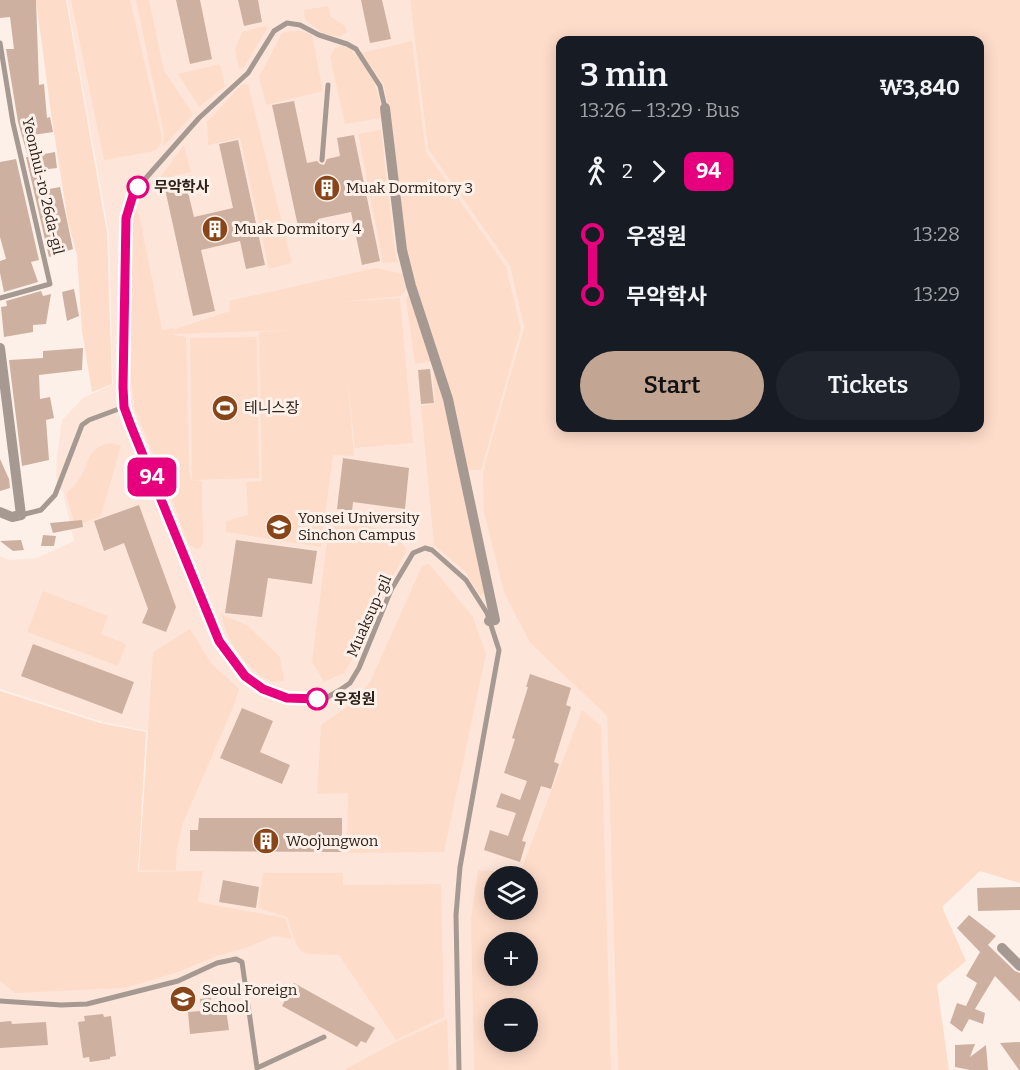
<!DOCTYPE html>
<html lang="en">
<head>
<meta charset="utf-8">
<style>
  :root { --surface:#171b24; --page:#20242c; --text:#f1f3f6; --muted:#9ea1a6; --accent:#c2a592 }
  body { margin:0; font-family:Bitter,"Noto Sans KR",serif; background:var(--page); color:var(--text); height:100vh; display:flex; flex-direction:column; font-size:22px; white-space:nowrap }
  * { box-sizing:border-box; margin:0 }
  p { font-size:20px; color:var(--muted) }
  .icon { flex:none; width:33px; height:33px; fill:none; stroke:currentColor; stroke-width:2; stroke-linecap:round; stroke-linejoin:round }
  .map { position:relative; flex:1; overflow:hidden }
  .details { position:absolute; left:556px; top:36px; width:428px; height:396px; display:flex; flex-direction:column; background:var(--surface); border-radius:12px; box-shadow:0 3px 15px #0003 }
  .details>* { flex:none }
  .badge { padding:0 12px; border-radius:9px; font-size:21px; line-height:39px }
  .tools { position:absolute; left:484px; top:866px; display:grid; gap:12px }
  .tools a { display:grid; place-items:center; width:54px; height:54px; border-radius:50%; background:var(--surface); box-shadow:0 3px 15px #0003; font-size:30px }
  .map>.badge { position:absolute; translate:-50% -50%; box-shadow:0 0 0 3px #fff }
  .legs { display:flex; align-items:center; gap:9px; height:66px; padding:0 24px; font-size:20px }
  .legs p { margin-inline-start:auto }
  .summary { display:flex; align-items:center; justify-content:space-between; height:102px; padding:0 24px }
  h1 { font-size:33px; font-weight:600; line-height:45px }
  .action { display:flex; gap:12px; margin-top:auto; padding:12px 24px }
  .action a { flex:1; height:69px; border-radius:36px; background:var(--accent); color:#111; font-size:24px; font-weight:600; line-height:69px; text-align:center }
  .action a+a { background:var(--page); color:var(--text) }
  ul { padding:0 24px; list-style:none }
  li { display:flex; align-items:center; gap:21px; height:60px; font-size:22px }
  li i { display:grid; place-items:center; width:9px; height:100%; margin:0 8px; background:currentColor }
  li i::after { content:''; width:15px; height:15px; margin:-8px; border:4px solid; border-radius:50%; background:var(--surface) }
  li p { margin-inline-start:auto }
  li:first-child i { background:linear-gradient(#0000 50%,currentColor 0) }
  li:last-child i { background:linear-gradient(currentColor 50%,#0000 0) }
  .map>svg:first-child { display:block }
  .built { fill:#fde6d9; fill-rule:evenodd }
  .green { fill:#fedcca; fill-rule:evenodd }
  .building { fill:#ceb0a0 }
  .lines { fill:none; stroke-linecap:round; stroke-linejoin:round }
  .service { stroke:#a69992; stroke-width:5 }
  .minor { stroke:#a69992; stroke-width:10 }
  .line-1-casing { stroke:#fff; stroke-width:14 }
  .line-1 { stroke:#e6007e; stroke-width:9 }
  .stop-1-dot { fill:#fff; stroke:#e6007e; stroke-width:3 }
  .labels { text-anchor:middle; stroke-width:6; stroke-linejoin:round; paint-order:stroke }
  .street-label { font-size:15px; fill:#2c211b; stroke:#fdf0e9 }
  .stop-label { font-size:15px; font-weight:bold; fill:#2c211b; stroke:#fdf0e9; text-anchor:start }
  .poi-label { font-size:15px; fill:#2c211b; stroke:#fdf0e9; text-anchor:start }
</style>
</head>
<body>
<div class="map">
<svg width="1020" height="1070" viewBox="0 0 1020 1070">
  <rect width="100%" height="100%" fill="#fdf0e9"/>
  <path class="built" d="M 67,0 L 410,0 L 428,149 L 510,266 L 524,329 L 486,459 L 484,513 L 504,593 L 530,643 L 607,716 L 618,1070 L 0,1070 L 0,851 L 38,897 L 161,863 L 152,732 L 103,722 L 0,689 L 0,556 L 9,560 L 37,558 L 74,541 L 63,492 L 58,486 L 56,476 L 57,457 L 62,420 L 83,398 L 113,384 L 109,233 ZM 495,876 L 528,876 L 528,909 L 495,909 ZM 495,942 L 528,942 L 528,975 L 495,975 ZM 495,1008 L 528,1008 L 528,1041 L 495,1041 Z"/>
  <g class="green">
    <path d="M 36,0 L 66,0 L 107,233 L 112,384 L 92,392 L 82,331 L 77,255 L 68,222 L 51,113 Z"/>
    <path d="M 71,0 L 130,0 L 162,137 L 161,144 L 155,151 L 104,160 Z"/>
    <path d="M 136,0 L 149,0 L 164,71 L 193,114 L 163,147 L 164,134 Z"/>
    <path d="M 410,0 L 1020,0 L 1020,883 L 980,871 L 942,907 L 966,961 L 937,985 L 949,1070 L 618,1070 L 607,716 L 530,643 L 504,593 L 484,513 L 483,475 L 486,459 L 524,328 L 510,266 L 428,149 ZM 561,40 L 980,40 L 980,428 L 561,428 Z"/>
    <path d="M 328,6 L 331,17 L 345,26 L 347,32 L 340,37 L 324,34 L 305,20 L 304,10 Z"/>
    <path d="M 260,27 L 268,27 L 244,67 L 239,69 L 235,50 L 242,32 Z"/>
    <path d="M 290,31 L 301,31 L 312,35 L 323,91 L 266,105 L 259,77 L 282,33 Z"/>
    <path d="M 412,41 L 426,152 L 506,267 L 521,329 L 481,470 L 466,470 L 405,250 L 392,129 L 384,85 L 361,53 Z"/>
    <path d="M 343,45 C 364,55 384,95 381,118 L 345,124 L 330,57 L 334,49 Z"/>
    <path d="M 220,64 L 225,86 L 199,107 L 178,74 Z"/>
    <path d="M 248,84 L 292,263 L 269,269 L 240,138 L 208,145 L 207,122 L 241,85 Z"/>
    <path d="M 381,130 L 395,253 L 398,262 L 383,263 L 358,134 Z"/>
    <path d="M 184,145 L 191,172 L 159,179 Z"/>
    <path d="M 192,175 L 194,181 L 161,189 L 158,182 Z"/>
    <path d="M 136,208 L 140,218 L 162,330 L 174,328 L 175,335 L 186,337 L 189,468 L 191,480 L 202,481 L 203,541 L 201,547 L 197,549 L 188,544 L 174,504 L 135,410 L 131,381 L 131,220 L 133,209 Z"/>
    <path d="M 376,268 L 404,274 L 408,286 L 401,296 L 340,302 L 400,298 L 413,443 L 355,448 L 347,370 L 354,456 L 333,455 L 321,547 L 226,532 L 226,521 L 248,515 L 246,482 L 262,481 L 259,332 L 293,330 L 175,334 L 175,329 L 230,311 L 229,301 Z"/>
    <path d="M 411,290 L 434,361 L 415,364 L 406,299 Z"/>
    <path d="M 257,337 L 259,478 L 192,480 L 190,338 Z"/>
    <path d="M 433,366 L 446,401 L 485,593 L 480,596 L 465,571 L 434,545 L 421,406 L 435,404 Z"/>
    <path d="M 112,443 L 121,446 L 101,516 L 75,526 L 66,494 C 71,489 76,484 79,479 C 91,462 86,446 112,443 Z"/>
    <path d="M 330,518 C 356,524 392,526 407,550 L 393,576 L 360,647 L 344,673 L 324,682 L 312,662 Z"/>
    <path d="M 429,564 L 473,617 L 486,654 L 444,852 L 347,853 L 348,793 L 317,794 L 321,725 L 354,702 L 370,682 L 422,566 Z"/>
    <path d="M 43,591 L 108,616 L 101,634 L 126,644 L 118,666 L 27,632 Z"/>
    <path d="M 222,610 L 223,615 L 247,625 L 280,657 L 284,681 C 280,681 274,682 270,681 C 248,671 220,634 222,610 Z"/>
    <path d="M 190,629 L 211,663 L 239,689 L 234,705 L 183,823 L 177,849 L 176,871 L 139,870 L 153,652 Z"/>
    <path d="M 0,691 L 100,723 L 146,732 L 138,872 L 203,871 L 198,902 L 285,918 L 292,939 L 274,936 L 246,948 L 217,956 L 175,973 L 124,988 L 15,993 L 0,981 Z"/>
    <path d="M 582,710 L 601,726 L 611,1070 L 474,1070 L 471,919 L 478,870 L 520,873 ZM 495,876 L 528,876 L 528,909 L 495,909 ZM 495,942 L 528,942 L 528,975 L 495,975 ZM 495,1008 L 528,1008 L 528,1041 L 495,1041 Z"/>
    <path d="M 263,873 L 343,873 L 343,885 L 441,884 L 444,1017 L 396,1040 L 339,955 C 295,954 301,959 287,917 L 258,908 Z"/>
    <path d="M 447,1019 L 449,1070 L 344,1070 L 396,1042 Z"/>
  </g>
  <g class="building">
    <path d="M 0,0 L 36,0 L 39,85 L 44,84 L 47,118 L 50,117 L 53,132 L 33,135 L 39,155 L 55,152 L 57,168 L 40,170 L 44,190 L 60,187 L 73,249 L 49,257 L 26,157 L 28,157 L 18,122 L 6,49 L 14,49 L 10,17 L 0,18 Z"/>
    <path d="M 176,0 L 200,0 L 212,59 L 190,64 Z"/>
    <path d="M 238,0 L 258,0 L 262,22 L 244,26 Z"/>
    <path d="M 361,0 L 382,0 L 391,39 L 370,43 Z"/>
    <path d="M 294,101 L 307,163 L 317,161 L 320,164 L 324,165 L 327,159 L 340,156 L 337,138 L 354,135 L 380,261 L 362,265 L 351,212 L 318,219 L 320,227 L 299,231 L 272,105 Z"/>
    <path d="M 238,140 L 265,265 L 246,269 L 240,241 L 201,250 L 215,311 L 193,316 L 165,189 L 186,184 L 194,217 L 233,208 L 219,144 Z"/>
    <path d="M 16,159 L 39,260 L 31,262 L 38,282 L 4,292 L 0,273 L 0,261 L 6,259 L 0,237 L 0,162 Z"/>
    <path d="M 74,289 L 79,316 L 67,321 L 62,292 Z"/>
    <path d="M 41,291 L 43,296 L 51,294 L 46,324 L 33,325 L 33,332 L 4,337 L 1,307 L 7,306 L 6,301 Z"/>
    <path d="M 83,348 L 82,370 L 39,375 L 40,399 L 50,397 L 54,418 L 46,420 L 49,460 L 22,466 L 9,360 L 43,358 L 43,351 Z"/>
    <path d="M 430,369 L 434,403 L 421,404 L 418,370 Z"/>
    <path d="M 343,458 L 409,468 L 405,509 L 353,502 L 352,511 L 337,509 Z"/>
    <path d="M 0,459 L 9,479 L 10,488 L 0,491 Z"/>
    <path d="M 139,505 L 176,607 L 166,632 L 142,623 L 148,609 L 124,543 L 104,551 L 94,521 Z"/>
    <path d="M 82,520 L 83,527 L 53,533 L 50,523 Z"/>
    <path d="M 43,535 L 56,536 L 54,546 L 41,546 Z"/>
    <path d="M 21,540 L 24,550 L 13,551 L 0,541 Z"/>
    <path d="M 236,540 L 317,551 L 312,584 L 268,578 L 262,617 L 225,613 Z"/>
    <path d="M 33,644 L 134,682 L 122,714 L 21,676 Z"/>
    <path d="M 530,674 L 571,688 L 566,705 L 571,707 L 554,762 L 559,764 L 551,789 L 541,786 L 522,841 L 526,842 L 520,862 L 484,850 L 490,830 L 508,836 L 516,813 L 496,807 L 501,793 L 520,800 L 527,781 L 504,773 L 515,739 L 512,738 L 528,687 L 526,687 Z"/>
    <path d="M 242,708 L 273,721 L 260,752 L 290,765 L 282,784 L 220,758 Z"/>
    <path d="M 199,818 L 342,818 L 342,852 L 190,851 L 190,830 L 198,830 Z"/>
    <path d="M 223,880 L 259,887 L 256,908 L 219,902 Z"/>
    <path d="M 1020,887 L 1020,910 L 978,911 L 977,888 Z"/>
    <path d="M 969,915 L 996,936 L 988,945 L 1015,971 L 1020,973 L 1020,1002 L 995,976 L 975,1009 L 985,1013 L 983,1024 L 969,1019 L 962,1032 L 950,1023 L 957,1003 L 966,1006 L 977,983 L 966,976 L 980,952 L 957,928 Z"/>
    <path d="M 294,983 L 375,1028 L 366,1043 L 361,1041 L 357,1047 L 282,1006 Z"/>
    <path d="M 211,998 L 212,1011 L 226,1009 L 229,1030 L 190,1034 L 188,1012 L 201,1011 L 200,999 Z"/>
    <path d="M 103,1014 L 104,1017 L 111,1016 L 116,1056 L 110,1057 L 110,1059 L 90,1062 L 89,1057 L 83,1058 L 78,1022 L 85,1021 L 84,1016 Z"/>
    <path d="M 11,1021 L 12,1024 L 46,1022 L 48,1045 L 0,1048 L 0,1022 Z"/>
    <path d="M 1020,1042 L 1020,1070 L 1019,1070 L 1000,1043 Z"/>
    <path d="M 975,1044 L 970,1057 L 986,1045 L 988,1070 L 970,1070 L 955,1067 L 955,1045 Z"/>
  </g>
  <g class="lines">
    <g class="service">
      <path d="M 0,43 L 13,123 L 50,284 L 0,298"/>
      <path d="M 385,108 L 380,86 L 356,49 L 347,44 L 319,35 L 300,25 L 287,23 L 274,31 L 248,73 L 199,118 L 138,187 L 133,195 L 126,218 L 124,407 L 210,621 L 219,641 L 245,676 L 263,689 L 287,698 L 326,698 L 340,690 L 350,683 L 359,668 L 391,590 L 413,553 L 425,548 L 432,550 L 466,580 L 487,613 L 499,650 L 460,867 L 456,915 L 459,1070"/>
      <path d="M 322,160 L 328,85"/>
      <path d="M 21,515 L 41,510 L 55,495 L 82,425 L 89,420 L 124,407"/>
      <path d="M 0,1001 L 61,1005 L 87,1004 L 178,981 L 217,963 L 236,959 L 242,962 L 257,1068 L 324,1037"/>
    </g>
    <g class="minor">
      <path d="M 385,108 L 402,250 L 411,286 L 448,399 L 495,620 L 489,621"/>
      <path d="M 0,348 L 21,515 L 12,517 L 0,512"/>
      <path d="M 1002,948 L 1020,966"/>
    </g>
  </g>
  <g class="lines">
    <defs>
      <path id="line-1" d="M 138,187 L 133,195 L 126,218 L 123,387 L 124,407 L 131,426 L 219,641 L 245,676 L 263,689 L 287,698 L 317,699"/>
    </defs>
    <use href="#line-1" class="line-1-casing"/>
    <use href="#line-1" class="line-1"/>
  </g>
  <defs>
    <symbol id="building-disc" viewBox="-11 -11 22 22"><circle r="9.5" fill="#894518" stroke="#fdf0e9"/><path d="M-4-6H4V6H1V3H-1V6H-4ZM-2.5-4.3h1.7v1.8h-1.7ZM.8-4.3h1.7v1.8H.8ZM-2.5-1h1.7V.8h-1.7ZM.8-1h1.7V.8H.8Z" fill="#fff"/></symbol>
    <symbol id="stadium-disc" viewBox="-11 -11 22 22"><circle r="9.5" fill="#894518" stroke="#fdf0e9"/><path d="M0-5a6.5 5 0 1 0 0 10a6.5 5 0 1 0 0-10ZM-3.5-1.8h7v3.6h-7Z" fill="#fff"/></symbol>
    <symbol id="university-disc" viewBox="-11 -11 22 22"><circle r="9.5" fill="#894518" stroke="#fdf0e9"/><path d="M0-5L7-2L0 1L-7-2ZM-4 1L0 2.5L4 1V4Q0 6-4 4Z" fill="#fff"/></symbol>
    <symbol id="school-disc" viewBox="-11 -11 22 22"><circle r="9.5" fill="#894518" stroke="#fdf0e9"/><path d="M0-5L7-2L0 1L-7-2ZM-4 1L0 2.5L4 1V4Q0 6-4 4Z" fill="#fff"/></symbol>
  </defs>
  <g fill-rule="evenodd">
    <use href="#building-disc" x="312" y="173" width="30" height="30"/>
    <use href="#building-disc" x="200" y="214" width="30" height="30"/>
    <use href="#stadium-disc" x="210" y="393" width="30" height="30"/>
    <use href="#university-disc" x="264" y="512" width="30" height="30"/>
    <use href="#building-disc" x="251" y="826" width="30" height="30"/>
    <use href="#school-disc" x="168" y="984" width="30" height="30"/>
  </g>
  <g class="stop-1-dot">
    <circle cx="138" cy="187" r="10"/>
    <circle cx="317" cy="699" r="10"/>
  </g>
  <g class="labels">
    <g class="street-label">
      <text transform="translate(43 186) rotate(77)" y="5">Yeonhui-ro 26da-gil</text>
      <text transform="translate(369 616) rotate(-66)" y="5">Muaksup-gil</text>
    </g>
    <g class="stop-label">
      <text x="154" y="192">무악학사</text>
      <text x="334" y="704">우정원</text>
    </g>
    <g class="poi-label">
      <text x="346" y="193">Muak Dormitory 3</text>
      <text x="234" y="234">Muak Dormitory 4</text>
      <text x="244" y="413">테니스장</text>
      <text x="298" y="523">Yonsei University<tspan x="298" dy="17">Sinchon Campus</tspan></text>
      <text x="286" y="846">Woojungwon</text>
      <text x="202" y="995">Seoul Foreign<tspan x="202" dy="17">School</tspan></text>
    </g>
  </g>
</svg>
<div class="tools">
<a><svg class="icon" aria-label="layers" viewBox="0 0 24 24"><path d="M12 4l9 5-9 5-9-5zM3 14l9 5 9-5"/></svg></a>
<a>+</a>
<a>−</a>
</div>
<b class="badge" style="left:152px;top:477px;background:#e6007e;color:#fff">94</b>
<section class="details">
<div class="summary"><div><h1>3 min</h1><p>13:26 – 13:29 · Bus</p></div><b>₩3,840</b></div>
<div class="legs"><svg class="icon" aria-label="walk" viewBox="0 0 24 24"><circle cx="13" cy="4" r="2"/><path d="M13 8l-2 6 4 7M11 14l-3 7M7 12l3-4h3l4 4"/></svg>2<svg class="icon" aria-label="forward" viewBox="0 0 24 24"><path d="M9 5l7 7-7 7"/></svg><b class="badge" style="background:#e6007e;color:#fff">94</b></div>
<ul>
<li><i style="color:#e6007e"></i><b>우정원</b><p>13:28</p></li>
<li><i style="color:#e6007e"></i><b>무악학사</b><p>13:29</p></li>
</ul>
<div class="action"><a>Start</a><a>Tickets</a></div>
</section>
</div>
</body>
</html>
